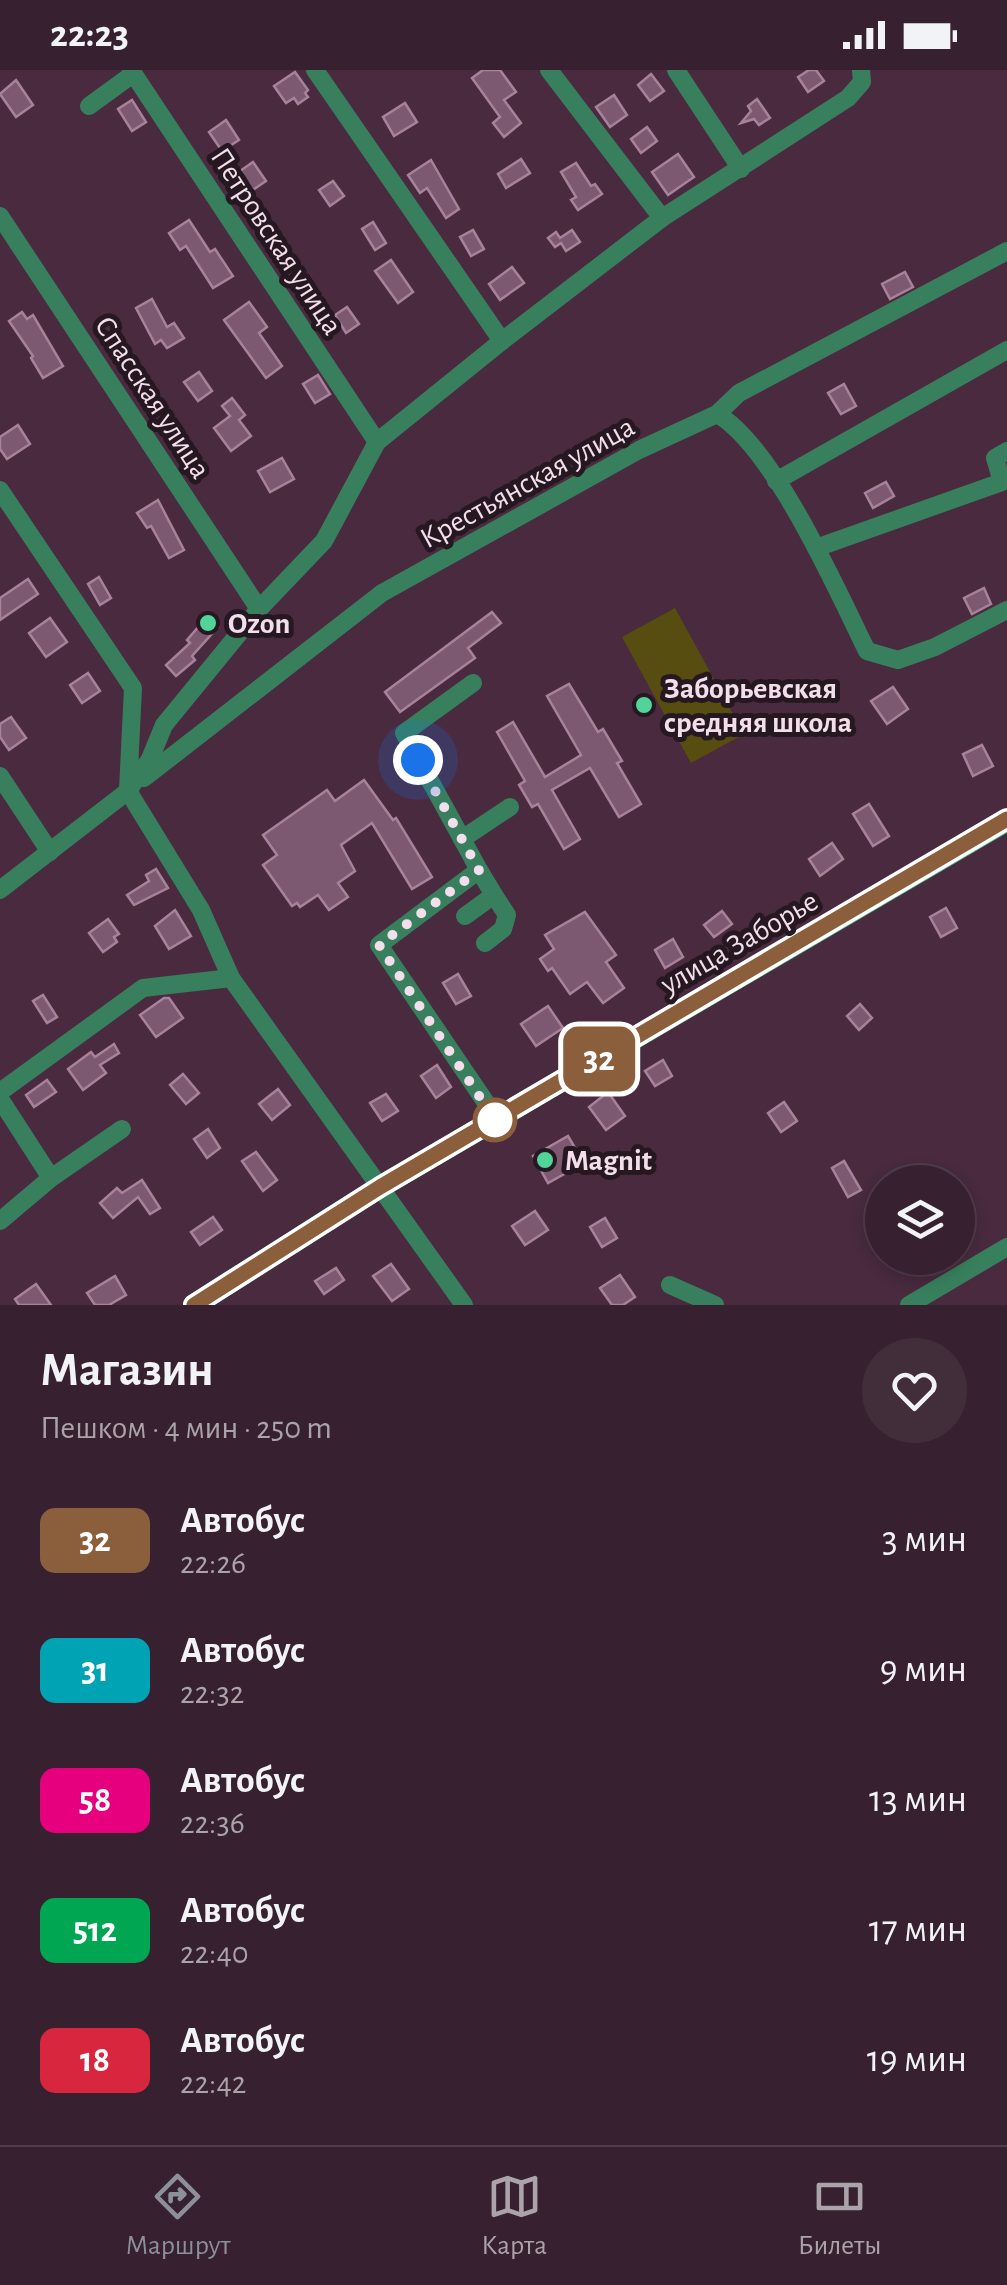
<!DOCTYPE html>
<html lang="ru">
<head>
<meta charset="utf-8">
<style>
  :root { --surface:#37202f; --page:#422d3b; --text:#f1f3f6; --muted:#aaa3aa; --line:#513e4b; --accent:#8c9099 }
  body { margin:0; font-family:"Alegreya Sans",sans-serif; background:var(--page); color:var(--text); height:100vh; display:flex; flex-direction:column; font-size:38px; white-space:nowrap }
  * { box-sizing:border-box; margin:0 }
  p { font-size:32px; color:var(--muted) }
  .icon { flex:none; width:55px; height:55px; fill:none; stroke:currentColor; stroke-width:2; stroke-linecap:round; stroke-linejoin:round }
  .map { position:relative; height:1235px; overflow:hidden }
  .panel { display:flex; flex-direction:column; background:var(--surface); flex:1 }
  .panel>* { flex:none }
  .badge { padding:0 20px; border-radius:15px; font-size:35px; line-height:65px }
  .fabs { position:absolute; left:865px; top:1095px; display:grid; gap:20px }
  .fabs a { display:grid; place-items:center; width:110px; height:110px; border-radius:50%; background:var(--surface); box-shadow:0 5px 15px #0003,0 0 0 2px var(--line); font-size:50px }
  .you { position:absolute; width:50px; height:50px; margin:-25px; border:8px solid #fff; border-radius:50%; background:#1a73e8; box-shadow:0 0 0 15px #1a73e833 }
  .map>.badge { position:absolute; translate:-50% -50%; box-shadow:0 0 0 5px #fff }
  .round { display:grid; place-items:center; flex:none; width:105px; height:105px; border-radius:52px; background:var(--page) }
  .headline { display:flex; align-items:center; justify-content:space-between; height:170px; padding:0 40px }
  h1 { font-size:48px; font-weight:700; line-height:75px }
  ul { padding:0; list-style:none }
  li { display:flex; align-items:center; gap:30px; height:130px; padding:0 40px }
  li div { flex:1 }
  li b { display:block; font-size:38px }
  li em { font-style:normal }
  li .badge { min-width:110px; font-weight:700; text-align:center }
  .status { display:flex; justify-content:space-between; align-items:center; height:70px; padding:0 50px; background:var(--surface); direction:ltr }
  .status svg { height:28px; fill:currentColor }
  .menu { display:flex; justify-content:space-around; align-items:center; height:140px; border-top:2px solid var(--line); background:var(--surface); font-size:28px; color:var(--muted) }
  .menu a { display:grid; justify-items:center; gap:5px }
  .menu .current { color:var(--accent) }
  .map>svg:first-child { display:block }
  .green { fill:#574d11 }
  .building { fill:#7c5970; stroke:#a8829a; stroke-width:2.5 }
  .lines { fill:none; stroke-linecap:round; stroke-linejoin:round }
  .minor { stroke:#38805d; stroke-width:18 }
  .major { stroke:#46c38a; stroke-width:22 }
  .line-casing { stroke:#fff; stroke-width:22 }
  .line { stroke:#8b5e3c; stroke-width:15 }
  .walk { stroke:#f3deeb; stroke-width:10; stroke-dasharray:0 18 }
  .poi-dot { fill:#52d397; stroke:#261821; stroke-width:4 }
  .stop-dot { fill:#fff; stroke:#8b5e3c; stroke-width:5 }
  .labels { text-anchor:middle; stroke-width:10; stroke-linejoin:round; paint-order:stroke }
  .street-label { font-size:30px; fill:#f3deeb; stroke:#261821 }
  .poi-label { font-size:30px; font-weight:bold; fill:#f3deeb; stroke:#261821; text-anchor:start }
</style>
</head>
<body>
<div class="status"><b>22:23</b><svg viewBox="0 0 49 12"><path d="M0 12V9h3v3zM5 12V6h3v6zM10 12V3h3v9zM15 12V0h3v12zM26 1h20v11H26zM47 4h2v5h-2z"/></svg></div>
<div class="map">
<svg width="1007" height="1235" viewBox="0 0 1007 1235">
  <rect width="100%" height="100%" fill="#492a3f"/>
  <path class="green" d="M 675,538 L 744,664 L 691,693 L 622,567 Z"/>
  <g class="building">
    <path d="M 483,0 L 500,0 L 516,22 L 504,30 L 521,53 L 504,67 L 493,53 L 500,47 L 472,8 Z"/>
    <path d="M 809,0 L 816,0 L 824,11 L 808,22 L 798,7 Z"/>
    <path d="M 295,2 L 308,20 L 305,23 L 308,27 L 298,34 L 294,28 L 286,33 L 274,16 Z"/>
    <path d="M 651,4 L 664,21 L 650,31 L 638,15 Z"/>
    <path d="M 16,10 L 33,35 L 16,47 L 0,24 Z"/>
    <path d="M 614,25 L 627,45 L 610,57 L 596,37 Z"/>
    <path d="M 757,29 L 770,48 L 759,55 L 754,49 L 741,53 L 751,41 L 748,36 Z"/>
    <path d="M 132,30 L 146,52 L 132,61 L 118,39 Z"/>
    <path d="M 405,33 L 417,52 L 394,66 L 383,47 Z"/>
    <path d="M 226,50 L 239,70 L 222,81 L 209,62 Z"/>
    <path d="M 647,57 L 657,71 L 641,83 L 631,69 Z"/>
    <path d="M 678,84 L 694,107 L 668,125 L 652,102 Z"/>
    <path d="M 521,89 L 530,103 L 506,118 L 498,104 Z"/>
    <path d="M 431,90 L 459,139 L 446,148 L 427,118 L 420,123 L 408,105 Z"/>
    <path d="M 253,92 L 266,111 L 253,120 L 240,101 Z"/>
    <path d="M 576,93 L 591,116 L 595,114 L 602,124 L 578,140 L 571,130 L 576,127 L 561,102 Z"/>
    <path d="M 333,111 L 344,126 L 330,136 L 319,120 Z"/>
    <path d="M 189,150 L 210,182 L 215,179 L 233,206 L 213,218 L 186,176 L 180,180 L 169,163 Z"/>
    <path d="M 373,152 L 386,173 L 375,180 L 362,159 Z"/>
    <path d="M 473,160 L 484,179 L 471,186 L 460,167 Z"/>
    <path d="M 572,160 L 580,172 L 566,181 L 561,173 L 555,177 L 548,168 L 556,162 L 560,168 Z"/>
    <path d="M 391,190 L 413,222 L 398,233 L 375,201 Z"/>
    <path d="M 512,197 L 524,213 L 500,230 L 489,214 Z"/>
    <path d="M 905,202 L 913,217 L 890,229 L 882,214 Z"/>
    <path d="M 152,229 L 167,257 L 174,253 L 184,268 L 167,278 L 161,270 L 155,274 L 136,238 Z"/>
    <path d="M 249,232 L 267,257 L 259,263 L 282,296 L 266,308 L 224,250 Z"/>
    <path d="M 347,237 L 359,254 L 346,263 L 335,245 Z"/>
    <path d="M 22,242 L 27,249 L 33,245 L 63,296 L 43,308 L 31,288 L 33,286 L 9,251 Z"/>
    <path d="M 199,302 L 212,321 L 198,331 L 184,312 Z"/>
    <path d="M 318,305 L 330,324 L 315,333 L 303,314 Z"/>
    <path d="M 844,314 L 856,336 L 841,344 L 828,323 Z"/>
    <path d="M 232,328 L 245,345 L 239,350 L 251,366 L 231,381 L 214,358 L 230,346 L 222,336 Z"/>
    <path d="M 18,355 L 30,374 L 7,389 L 0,379 L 0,367 Z"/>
    <path d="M 282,388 L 294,409 L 270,422 L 258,401 Z"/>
    <path d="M 886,412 L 894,426 L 873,438 L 865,423 Z"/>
    <path d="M 158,430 L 184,480 L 169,488 L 151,456 L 147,458 L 137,443 Z"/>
    <path d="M 99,507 L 111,528 L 100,535 L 88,514 Z"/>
    <path d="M 28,509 L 38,524 L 0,550 L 0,528 Z"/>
    <path d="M 984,518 L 991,534 L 972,544 L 964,528 Z"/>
    <path d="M 492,542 L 501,553 L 468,578 L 475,588 L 400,642 L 385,622 Z"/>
    <path d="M 207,547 L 218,557 L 192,586 L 195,590 L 176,606 L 166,595 L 190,573 L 187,570 Z"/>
    <path d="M 50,548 L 67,572 L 46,587 L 29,563 Z"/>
    <path d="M 88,603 L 100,621 L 82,633 L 70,615 Z"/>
    <path d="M 569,614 L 598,662 L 603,659 L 622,691 L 617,693 L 641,734 L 619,747 L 590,698 L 552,720 L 580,769 L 564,779 L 538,734 L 532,737 L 519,715 L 525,711 L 497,662 L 513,652 L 545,707 L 581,685 L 547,626 Z"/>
    <path d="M 893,617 L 908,639 L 887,654 L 871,631 Z"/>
    <path d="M 11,647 L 26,668 L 9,680 L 0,667 L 0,654 Z"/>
    <path d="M 982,675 L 993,696 L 973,706 L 963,684 Z"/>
    <path d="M 364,710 L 393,750 L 396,748 L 432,807 L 412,819 L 372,753 L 341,775 L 355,801 L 338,813 L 348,827 L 329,840 L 318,825 L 300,837 L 297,833 L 292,836 L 263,795 L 277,785 L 263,765 L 327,720 L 335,731 Z"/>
    <path d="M 869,734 L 889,766 L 873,776 L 853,744 Z"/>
    <path d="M 832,773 L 843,789 L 820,806 L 809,789 Z"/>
    <path d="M 156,799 L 168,818 L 134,835 L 127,825 L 149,811 L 146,805 Z"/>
    <path d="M 946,838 L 957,858 L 941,867 L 930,847 Z"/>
    <path d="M 175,840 L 191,866 L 169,879 L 155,856 Z"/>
    <path d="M 722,841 L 732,854 L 714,867 L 704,855 Z"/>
    <path d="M 585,842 L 616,885 L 606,892 L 624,918 L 603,933 L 587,912 L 570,924 L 552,898 L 548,901 L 540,889 L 554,879 L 545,865 Z"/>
    <path d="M 108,849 L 119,864 L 114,867 L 117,872 L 103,882 L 89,863 Z"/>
    <path d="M 673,869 L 683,887 L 665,898 L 655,880 Z"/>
    <path d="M 458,904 L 471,926 L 456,934 L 443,913 Z"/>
    <path d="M 43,925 L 57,947 L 47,953 L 33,931 Z"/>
    <path d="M 164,928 L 169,928 L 183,948 L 156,967 L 140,945 Z"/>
    <path d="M 860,934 L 872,948 L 859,960 L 847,946 Z"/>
    <path d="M 548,936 L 563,958 L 536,976 L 521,954 Z"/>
    <path d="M 114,974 L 119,983 L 100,995 L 106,1003 L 83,1020 L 68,999 L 91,982 L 95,987 Z"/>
    <path d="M 663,990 L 672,1006 L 655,1016 L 645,1001 Z"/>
    <path d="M 437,995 L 451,1017 L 436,1028 L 421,1006 Z"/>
    <path d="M 183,1004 L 199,1023 L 186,1034 L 170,1015 Z"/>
    <path d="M 47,1010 L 56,1022 L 34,1037 L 26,1025 Z"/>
    <path d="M 278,1019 L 290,1035 L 272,1050 L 259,1034 Z"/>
    <path d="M 608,1022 L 625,1046 L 606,1060 L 589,1037 Z"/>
    <path d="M 386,1024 L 398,1041 L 382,1051 L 370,1033 Z"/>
    <path d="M 784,1032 L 797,1051 L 781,1062 L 768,1043 Z"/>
    <path d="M 208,1059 L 220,1078 L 207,1088 L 194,1069 Z"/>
    <path d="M 568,1066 L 584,1093 L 548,1113 L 533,1086 Z"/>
    <path d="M 256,1082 L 277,1110 L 263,1121 L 242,1091 Z"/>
    <path d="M 844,1091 L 861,1120 L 848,1127 L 832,1098 Z"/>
    <path d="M 142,1110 L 160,1138 L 150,1144 L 138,1127 L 113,1148 L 100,1133 L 117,1118 L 122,1123 Z"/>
    <path d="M 535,1141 L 548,1160 L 525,1175 L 512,1156 Z"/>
    <path d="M 213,1147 L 222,1160 L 200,1175 L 191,1162 Z"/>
    <path d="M 605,1148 L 617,1168 L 602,1177 L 590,1157 Z"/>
    <path d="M 391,1194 L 409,1219 L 392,1231 L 373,1206 Z"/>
    <path d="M 336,1198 L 344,1210 L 324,1224 L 315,1211 Z"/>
    <path d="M 620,1205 L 635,1227 L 623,1235 L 612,1235 L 600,1218 Z"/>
    <path d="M 115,1206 L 126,1225 L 109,1235 L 95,1235 L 87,1223 Z"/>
    <path d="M 36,1214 L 51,1235 L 19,1235 L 15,1229 Z"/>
  </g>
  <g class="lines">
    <g class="minor">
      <path d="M 131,0 L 377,372"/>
      <path d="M 315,0 L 502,271"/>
      <path d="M 549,0 L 662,148"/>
      <path d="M 676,0 L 741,99"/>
      <path d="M 89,36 L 133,4"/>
      <path d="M 0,146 L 259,539"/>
      <path d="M 717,344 L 739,323 L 1007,181"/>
      <path d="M 776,411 L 1007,280"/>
      <path d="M 0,420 L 133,618 L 128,720"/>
      <path d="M 816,478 L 1002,412 L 995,388 L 1007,381"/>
      <path d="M 473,613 L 404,663 L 479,800 L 379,875 L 497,1049"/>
      <path d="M 0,706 L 50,782"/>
      <path d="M 144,708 L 382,523 L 639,380 L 717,344 C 774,377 837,520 867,581 L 898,590 L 935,577 L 1007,540"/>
      <path d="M 128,721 L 201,840 L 231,908 L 464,1235"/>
      <path d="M 462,769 L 510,737"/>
      <path d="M 0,820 L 128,721 L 150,689 L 164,655 L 259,539 L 324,471 L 377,372 L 502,271 L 662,148 L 848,28 L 862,12 L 861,0"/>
      <path d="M 465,846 L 494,825 L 479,800"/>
      <path d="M 485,873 L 503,859 L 507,845 L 494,825"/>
      <path d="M 0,1022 L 143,918 L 231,908"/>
      <path d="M 0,1029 L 51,1108"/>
      <path d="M 0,1151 L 51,1108 L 122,1059"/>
      <path d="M 670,1215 L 715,1235"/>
      <path d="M 909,1235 L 1007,1177"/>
    </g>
    <path class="major" d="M 194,1235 L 380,1117 L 1007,750"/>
  </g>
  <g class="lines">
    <defs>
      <path id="line" d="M 194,1235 L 380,1117 L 1007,749"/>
    </defs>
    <use href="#line" class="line-casing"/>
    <use href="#line" class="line"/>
    <path class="walk" d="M 418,690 L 479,800 L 379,875 L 495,1050"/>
  </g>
  <g class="poi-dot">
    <circle cx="208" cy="553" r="10"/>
    <circle cx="644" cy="635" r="10"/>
    <circle cx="545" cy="1090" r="10"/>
  </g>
  <circle class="stop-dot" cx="495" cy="1050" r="20"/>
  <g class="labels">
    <g class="street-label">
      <text transform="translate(277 171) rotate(57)" y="10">Петровская улица</text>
      <text transform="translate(153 327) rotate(57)" y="10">Спасская улица</text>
      <text transform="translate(527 412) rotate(-29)" y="10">Крестьянская улица</text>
      <text transform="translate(739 872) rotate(-30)" y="10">улица Заборье</text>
    </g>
    <g class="poi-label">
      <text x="228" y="563">Ozon</text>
      <text x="664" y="628">Заборьевская<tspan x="664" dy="34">средняя школа</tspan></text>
      <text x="565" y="1100">Magnit</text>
    </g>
  </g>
</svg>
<div class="fabs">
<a><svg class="icon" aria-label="layers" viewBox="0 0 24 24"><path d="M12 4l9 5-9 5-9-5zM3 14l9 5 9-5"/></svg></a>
</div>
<div class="you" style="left:418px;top:690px"></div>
<b class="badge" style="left:599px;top:989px;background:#8b5e3c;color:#fff">32</b>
</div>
<section class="panel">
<div class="headline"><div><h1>Магазин</h1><p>Пешком · 4 мин · 250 m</p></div><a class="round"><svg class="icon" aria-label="heart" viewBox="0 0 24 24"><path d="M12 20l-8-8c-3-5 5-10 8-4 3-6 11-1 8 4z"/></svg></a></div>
<ul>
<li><span class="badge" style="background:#8b5e3c;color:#fff">32</span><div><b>Автобус</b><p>22:26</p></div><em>3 мин</em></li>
<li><span class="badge" style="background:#00a3b4;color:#fff">31</span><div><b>Автобус</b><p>22:32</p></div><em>9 мин</em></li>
<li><span class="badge" style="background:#e6007e;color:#fff">58</span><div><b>Автобус</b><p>22:36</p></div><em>13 мин</em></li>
<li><span class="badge" style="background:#00a651;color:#fff">512</span><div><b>Автобус</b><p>22:40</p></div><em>17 мин</em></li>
<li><span class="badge" style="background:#d7263d;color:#fff">18</span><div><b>Автобус</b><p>22:42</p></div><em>19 мин</em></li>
</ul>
</section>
<nav class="menu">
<a class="current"><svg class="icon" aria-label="directions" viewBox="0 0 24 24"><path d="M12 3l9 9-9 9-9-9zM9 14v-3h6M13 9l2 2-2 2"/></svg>Маршрут</a>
<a><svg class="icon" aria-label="map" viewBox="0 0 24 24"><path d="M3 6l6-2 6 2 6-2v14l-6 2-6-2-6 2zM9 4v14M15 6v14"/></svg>Карта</a>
<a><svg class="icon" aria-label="tickets" viewBox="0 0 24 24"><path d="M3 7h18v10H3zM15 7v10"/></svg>Билеты</a>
</nav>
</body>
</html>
